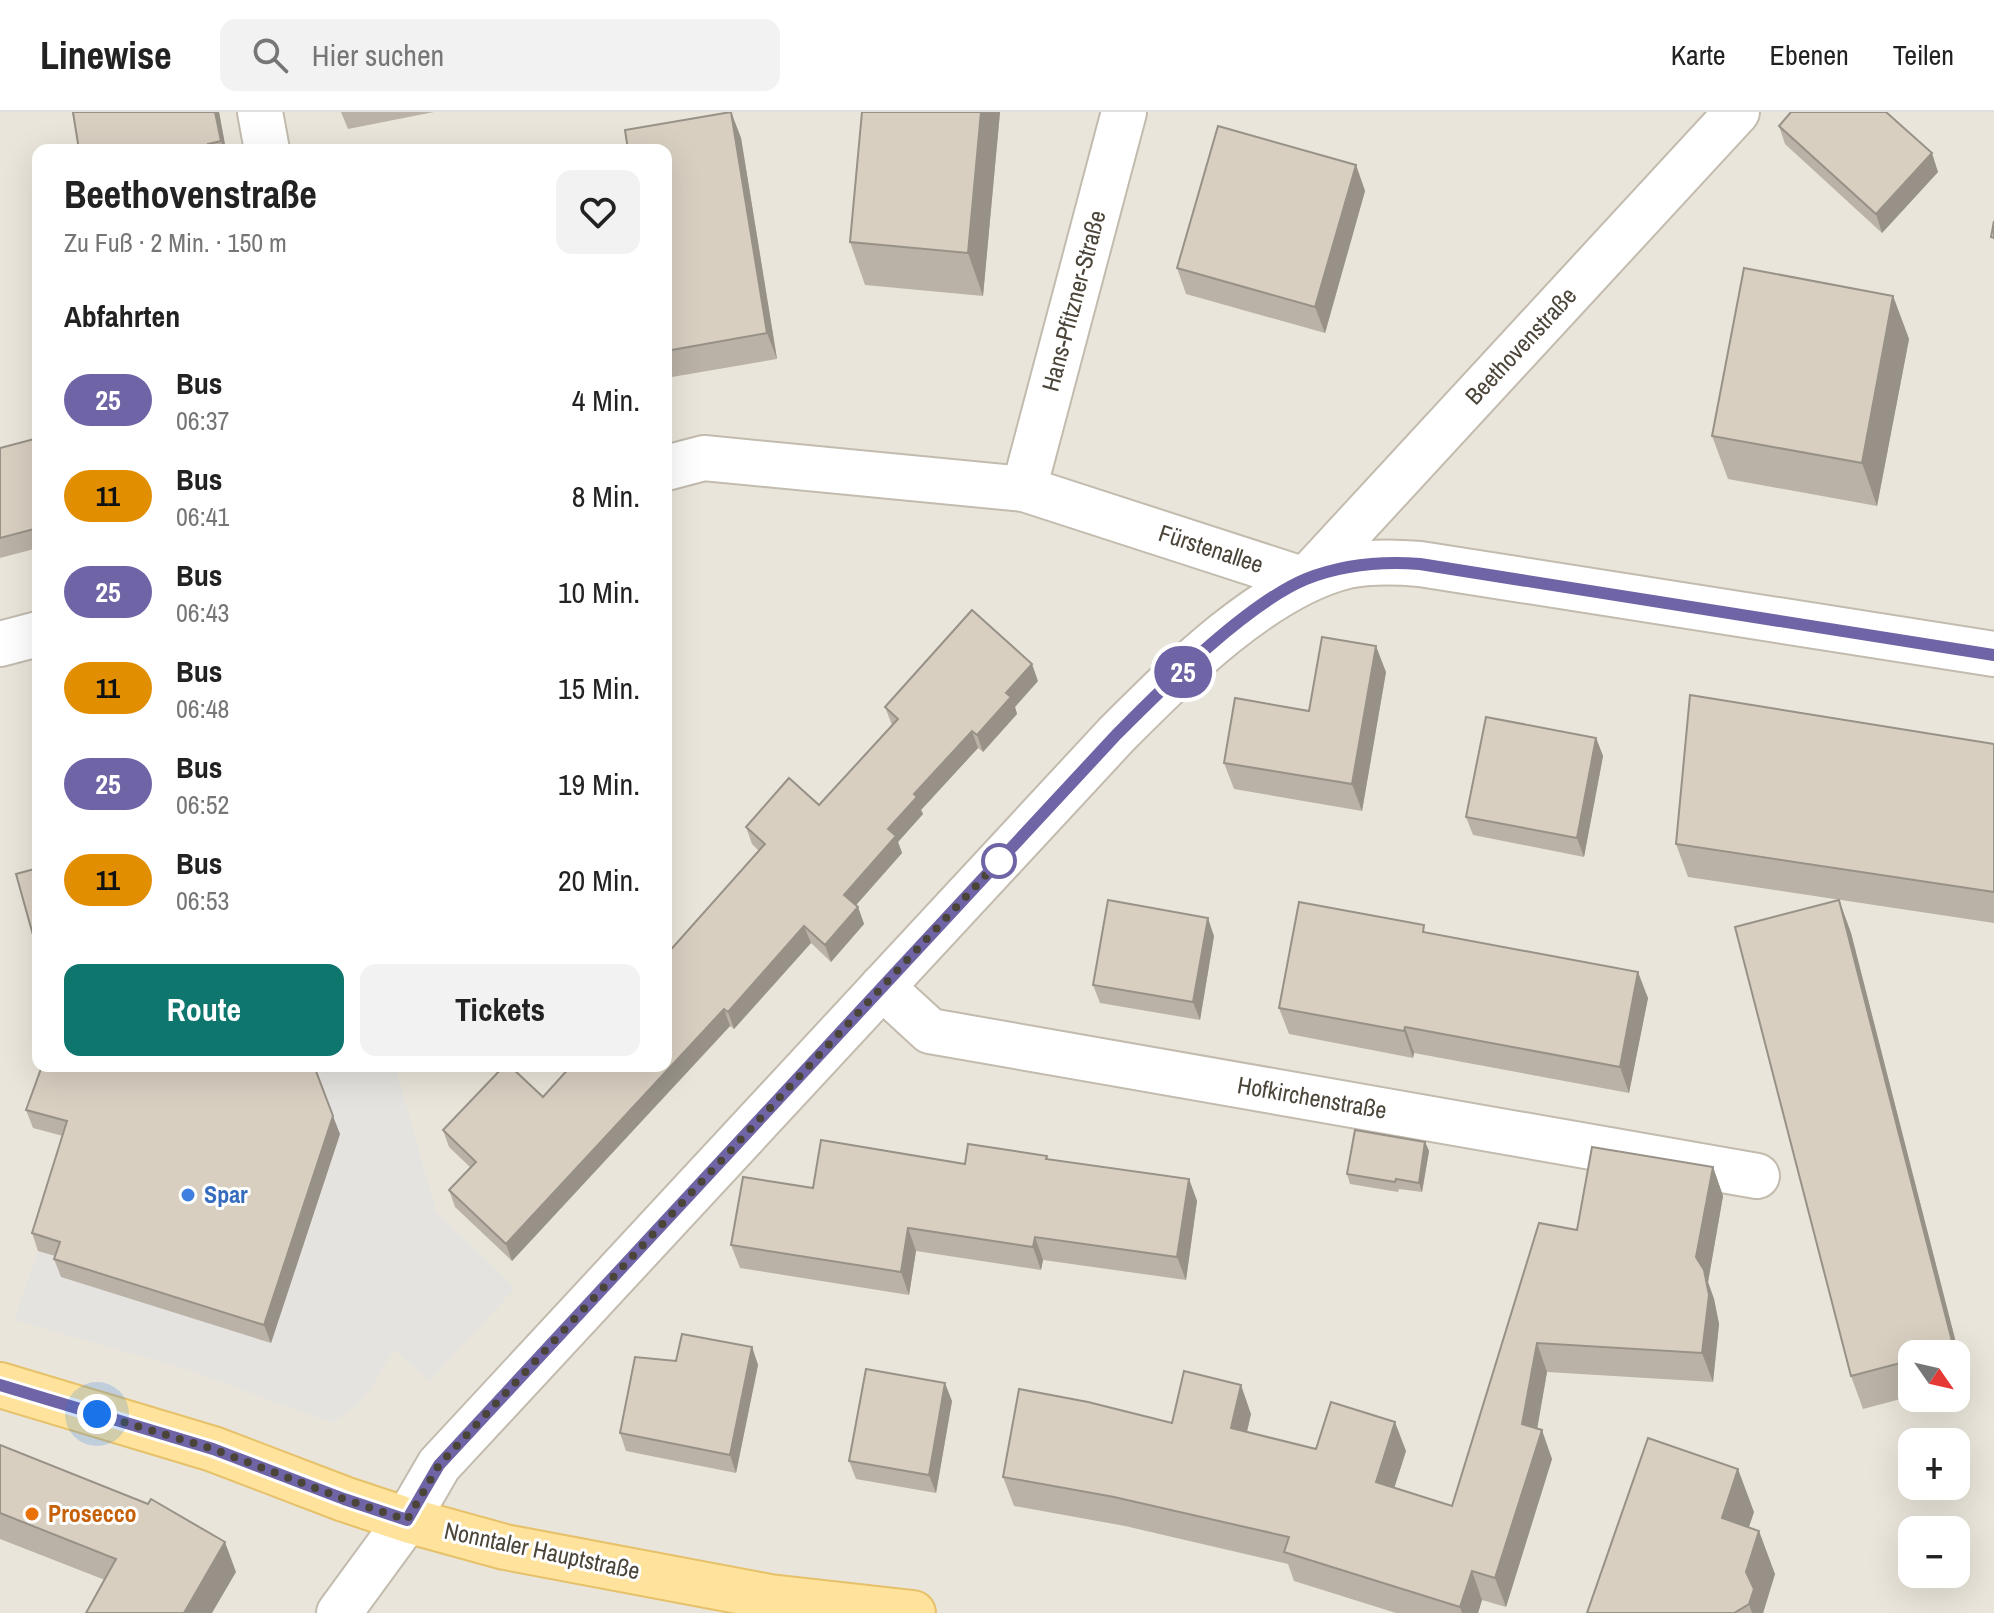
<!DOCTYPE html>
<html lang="de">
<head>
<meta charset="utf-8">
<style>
  :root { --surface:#fff; --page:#f2f2f2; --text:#222; --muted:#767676; --line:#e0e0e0; --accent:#0f766e }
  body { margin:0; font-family:"Archivo Narrow",sans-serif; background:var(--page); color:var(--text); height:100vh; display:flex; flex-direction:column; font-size:30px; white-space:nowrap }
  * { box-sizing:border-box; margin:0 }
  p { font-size:26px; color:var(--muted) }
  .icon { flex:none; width:44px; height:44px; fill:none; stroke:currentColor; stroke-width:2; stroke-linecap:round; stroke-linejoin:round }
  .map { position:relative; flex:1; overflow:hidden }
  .side { position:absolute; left:32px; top:32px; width:640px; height:928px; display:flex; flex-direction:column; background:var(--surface); border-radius:16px; box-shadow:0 8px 32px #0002 }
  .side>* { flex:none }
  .badge { padding:0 16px; border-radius:26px; font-size:28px; line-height:52px }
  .needle { width:52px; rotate:124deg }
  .tools { position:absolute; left:1898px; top:1228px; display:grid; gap:16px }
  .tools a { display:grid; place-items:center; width:72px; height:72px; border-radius:16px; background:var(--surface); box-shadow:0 8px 32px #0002; font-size:40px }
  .you { position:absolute; width:40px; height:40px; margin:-20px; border:6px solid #fff; border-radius:50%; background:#1a73e8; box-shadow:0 0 0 12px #1a73e833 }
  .map>.badge { position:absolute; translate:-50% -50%; box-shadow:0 0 0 4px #fff }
  h2 { padding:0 32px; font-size:30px; line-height:72px }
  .round { display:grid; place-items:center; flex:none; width:84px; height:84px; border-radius:16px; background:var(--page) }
  .headline { display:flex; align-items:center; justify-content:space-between; height:136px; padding:0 32px }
  h1 { font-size:38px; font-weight:700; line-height:60px }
  .button { display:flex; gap:16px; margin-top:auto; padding:16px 32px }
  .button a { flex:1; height:92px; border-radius:16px; background:var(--accent); color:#fff; font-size:32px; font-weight:700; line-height:92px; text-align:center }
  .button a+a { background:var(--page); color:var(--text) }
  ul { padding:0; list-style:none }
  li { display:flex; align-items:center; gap:24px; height:96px; padding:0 32px }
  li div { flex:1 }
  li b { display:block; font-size:30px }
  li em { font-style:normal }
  li .badge { min-width:88px; font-weight:700; text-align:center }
  header { display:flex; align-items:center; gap:48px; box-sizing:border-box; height:112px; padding:0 40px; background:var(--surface); border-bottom:2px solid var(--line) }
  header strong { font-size:38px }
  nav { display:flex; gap:44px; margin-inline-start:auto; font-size:28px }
  .search { width:560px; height:72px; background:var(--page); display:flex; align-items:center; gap:20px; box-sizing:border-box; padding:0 28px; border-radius:16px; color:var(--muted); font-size:30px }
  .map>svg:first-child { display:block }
  .residential { fill:#eae5da; fill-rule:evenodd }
  .parking { fill:#e5e3e0 }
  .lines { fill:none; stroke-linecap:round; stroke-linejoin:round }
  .minor-casing { stroke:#c2bbae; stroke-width:48 }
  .major-casing { stroke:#e6c16a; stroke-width:48 }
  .minor { stroke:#fff; stroke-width:44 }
  .major { stroke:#ffe39c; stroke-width:44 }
  .wall { fill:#bab2a6 }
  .shaded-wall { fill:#979187 }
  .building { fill:#d8cfc1; stroke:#979187; stroke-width:2 }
  .line-casing { stroke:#fff; stroke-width:18 }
  .line { stroke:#6f64a5; stroke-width:12 }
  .walk { stroke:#4b4439; stroke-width:8; stroke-dasharray:0 14.4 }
  .stop-dot { fill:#fff; stroke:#6f64a5; stroke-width:4 }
  .shop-dot { fill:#3f7fe0; stroke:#fff; stroke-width:3 }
  .food-dot { fill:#e8710a; stroke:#fff; stroke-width:3 }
  .labels { text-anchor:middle; stroke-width:6; stroke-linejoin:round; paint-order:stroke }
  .street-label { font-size:24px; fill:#4b4439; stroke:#fff }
  .shop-label { font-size:24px; font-weight:bold; fill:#366cbe; stroke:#fff; text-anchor:start }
  .food-label { font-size:24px; font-weight:bold; fill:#c56008; stroke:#fff; text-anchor:start }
</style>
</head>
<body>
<header>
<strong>Linewise</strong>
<div class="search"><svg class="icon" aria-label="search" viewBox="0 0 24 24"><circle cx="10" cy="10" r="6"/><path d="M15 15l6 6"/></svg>Hier suchen</div>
<nav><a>Karte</a><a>Ebenen</a><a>Teilen</a></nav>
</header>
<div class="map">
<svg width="1994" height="1501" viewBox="0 0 1994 1501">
  <rect width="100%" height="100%" fill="#f6f3ec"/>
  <path class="residential" d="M 0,0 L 1994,0 L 1994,1501 L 0,1501 ZM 38,38 L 666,38 L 666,954 L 38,954 ZM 1912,1242 L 1956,1242 L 1956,1286 L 1912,1286 ZM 1912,1330 L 1956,1330 L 1956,1374 L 1912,1374 ZM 1912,1418 L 1956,1418 L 1956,1462 L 1912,1462 Z"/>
  <path class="parking" d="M 313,954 L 415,954 L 397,961 L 436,1099 L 515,1176 L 430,1269 L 394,1238 L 371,1277 L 354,1296 L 332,1311 L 186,1257 L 14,1208 L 38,1139 L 66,1148 Z"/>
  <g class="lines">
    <defs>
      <g id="minor">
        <path d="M 260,0 L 267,38"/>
        <path d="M 666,356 L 704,346 L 1024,377 L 1305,468"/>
        <path d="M 1024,377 L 1124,0"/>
        <path d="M 1307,466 L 1737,0"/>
        <path d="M 0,532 L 38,522"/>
        <path d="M 882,875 L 930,919 L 1757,1064"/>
        <path d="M 339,1501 L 407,1408 L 439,1353 L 1117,622 C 1177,562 1264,474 1347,454 C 1371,449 1396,450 1420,452 L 1994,542"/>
      </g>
      <path id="major" d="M 0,1273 L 213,1337 L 344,1387 L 407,1408 L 505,1435 L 770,1485 L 913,1501"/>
    </defs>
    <use href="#minor" class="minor-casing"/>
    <use href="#major" class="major-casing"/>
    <use href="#minor" class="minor"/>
    <use href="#major" class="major"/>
  </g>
  <g class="wall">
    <path d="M 72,0 L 219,0 L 226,38 L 79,38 Z"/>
    <path d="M 341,0 L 434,0 L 348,17 Z"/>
    <path d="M 731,0 L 741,26 L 777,247 L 672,265 L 666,249 L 666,38 Z"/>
    <path d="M 1000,0 L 983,184 L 865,173 L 850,130 Z"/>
    <path d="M 1779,14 L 1938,60 L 1882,121 L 1785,32 Z"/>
    <path d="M 1356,53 L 1365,79 L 1325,221 L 1186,182 L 1177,156 Z"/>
    <path d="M 1893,184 L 1909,227 L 1877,394 L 1728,367 L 1712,324 Z"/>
    <path d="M 38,326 L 38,436 L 0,446 L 0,336 Z"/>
    <path d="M 1386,560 L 1362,699 L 1234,677 L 1224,651 L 1309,599 Z"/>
    <path d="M 1038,569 L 1015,595 L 1017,602 L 983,640 L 978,636 L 921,698 L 923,702 L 898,730 L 902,741 L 856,793 L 858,795 L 864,812 L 831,850 L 811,831 L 734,917 L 730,914 L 512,1149 L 455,1095 L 449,1078 L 470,1055 L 449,1035 L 443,1018 L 543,985 L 667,849 L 666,843 L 759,739 L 752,732 L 746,715 L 819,693 L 892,613 L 885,595 Z"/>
    <path d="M 1596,626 L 1603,644 L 1584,745 L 1473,723 L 1466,705 Z"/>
    <path d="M 1994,632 L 1994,811 L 1688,765 L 1676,732 Z"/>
    <path d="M 1839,788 L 1851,821 L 1966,1270 L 1956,1273 L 1956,1242 L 1912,1242 L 1912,1284 L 1863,1297 L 1851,1264 Z"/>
    <path d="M 1426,820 L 1648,886 L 1629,981 L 1414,941 L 1413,946 L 1289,922 L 1279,896 Z"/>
    <path d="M 1214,824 L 1200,908 L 1100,891 L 1093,873 Z"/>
    <path d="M 26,998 L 340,1022 L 271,1231 L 61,1165 L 54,1147 L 55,1144 L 38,1139 L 32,1121 L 63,1024 L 33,1016 Z"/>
    <path d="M 1425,1030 L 1429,1039 L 1422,1080 L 1399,1077 L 1398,1080 L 1350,1072 L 1347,1062 Z"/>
    <path d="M 1047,1044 L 1048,1047 L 1189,1067 L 1197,1089 L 1186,1168 L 1043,1148 L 1041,1158 L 916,1139 L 909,1183 L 740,1156 L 731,1133 L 813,1076 L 965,1052 Z"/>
    <path d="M 1713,1055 L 1723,1084 L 1708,1170 L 1714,1187 L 1719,1212 L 1713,1270 L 1547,1260 L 1537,1316 L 1552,1347 L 1506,1495 L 1482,1488 L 1478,1501 L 1396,1501 L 1294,1469 L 1288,1452 L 1125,1414 L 1014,1394 L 1003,1365 L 1172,1311 L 1251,1302 L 1247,1320 L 1316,1337 L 1406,1339 L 1394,1375 L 1452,1394 L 1577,1118 Z"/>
    <path d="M 752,1235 L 758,1253 L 736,1361 L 626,1339 L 620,1321 L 676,1249 Z"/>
    <path d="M 952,1289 L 936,1381 L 856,1367 L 849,1349 Z"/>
    <path d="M 0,1333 L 236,1460 L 105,1468 L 0,1427 Z"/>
    <path d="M 1754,1400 L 1749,1415 L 1775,1462 L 1763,1501 L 1587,1501 Z"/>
  </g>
  <g class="shaded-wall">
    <path d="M 215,0 L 219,0 L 226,38 L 224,38 L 221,29 Z"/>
    <path d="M 731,0 L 741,26 L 777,247 L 767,221 Z"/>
    <path d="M 981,0 L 1000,0 L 983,184 L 968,141 Z"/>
    <path d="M 1932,41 L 1938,60 L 1882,121 L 1876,102 Z"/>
    <path d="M 1356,53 L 1365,79 L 1325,221 L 1315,195 Z"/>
    <path d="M 1893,184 L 1909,227 L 1877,394 L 1862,351 Z"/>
    <path d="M 1376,534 L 1386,560 L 1362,699 L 1352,672 Z"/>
    <path d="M 1032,552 L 1038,569 L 1015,595 L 1017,602 L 983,640 L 977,623 L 1006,581 Z"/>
    <path d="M 972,619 L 978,636 L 921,698 L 923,702 L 898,730 L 902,741 L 850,800 L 844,783 L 888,717 L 914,682 Z"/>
    <path d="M 1596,626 L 1603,644 L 1584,745 L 1577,726 Z"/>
    <path d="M 1839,788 L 1851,821 L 1966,1270 L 1954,1237 Z"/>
    <path d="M 858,795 L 864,812 L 831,850 L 825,833 Z"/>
    <path d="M 1208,806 L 1214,824 L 1200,908 L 1193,890 Z"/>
    <path d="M 804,814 L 811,831 L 734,917 L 728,900 Z"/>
    <path d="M 1638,860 L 1648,886 L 1629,981 L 1620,955 Z"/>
    <path d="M 724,897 L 730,914 L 512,1149 L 506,1132 Z"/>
    <path d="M 1405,915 L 1414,941 L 1413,946 L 1404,919 Z"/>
    <path d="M 333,1004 L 340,1022 L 271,1231 L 264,1213 Z"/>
    <path d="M 1425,1030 L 1429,1039 L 1422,1080 L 1419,1071 Z"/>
    <path d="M 1713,1055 L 1723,1084 L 1708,1170 L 1714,1187 L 1719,1212 L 1713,1270 L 1702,1241 L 1696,1145 Z"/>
    <path d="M 1189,1067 L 1197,1089 L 1186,1168 L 1177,1145 Z"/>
    <path d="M 908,1116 L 916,1139 L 909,1183 L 901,1160 Z"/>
    <path d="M 1035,1125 L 1043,1148 L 1041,1158 L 1033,1135 Z"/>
    <path d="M 1537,1231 L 1547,1260 L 1533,1341 L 1522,1312 Z"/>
    <path d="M 752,1235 L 758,1253 L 736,1361 L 730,1343 Z"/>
    <path d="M 945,1271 L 952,1289 L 936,1381 L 929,1363 Z"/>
    <path d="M 1241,1273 L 1251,1302 L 1241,1345 L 1231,1316 Z"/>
    <path d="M 1395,1310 L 1406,1339 L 1387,1399 L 1376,1370 Z"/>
    <path d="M 1542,1318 L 1552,1347 L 1506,1495 L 1495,1466 Z"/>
    <path d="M 1738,1357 L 1754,1400 L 1737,1449 L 1722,1406 Z"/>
    <path d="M 1759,1419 L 1775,1462 L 1763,1501 L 1752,1501 L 1749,1492 L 1746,1460 Z"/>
    <path d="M 225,1430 L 236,1460 L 212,1501 L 184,1501 Z"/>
    <path d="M 1472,1459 L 1482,1488 L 1478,1501 L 1462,1501 L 1460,1495 Z"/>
  </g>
  <g class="building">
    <path d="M 73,0 L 215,0 L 221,29 L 208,32 L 209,38 L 79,38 Z"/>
    <path d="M 731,0 L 767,221 L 666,239 L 666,38 L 628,38 L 625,18 Z"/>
    <path d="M 862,0 L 981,0 L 968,141 L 850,130 Z"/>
    <path d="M 1791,0 L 1886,0 L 1932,41 L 1876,102 L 1779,14 Z"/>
    <path d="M 1218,14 L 1356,53 L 1315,195 L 1177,156 Z"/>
    <path d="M 1994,109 L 1994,126 L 1991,125 Z"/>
    <path d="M 1744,156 L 1893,184 L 1862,351 L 1712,324 Z"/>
    <path d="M 38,326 L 38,416 L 0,426 L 0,336 Z"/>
    <path d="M 972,498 L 1032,552 L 1006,581 L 1011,585 L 977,623 L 972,619 L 914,682 L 917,685 L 888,717 L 896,724 L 844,783 L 858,795 L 825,833 L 804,814 L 728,900 L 724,897 L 506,1132 L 449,1078 L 476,1050 L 443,1018 L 504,954 L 510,954 L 543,985 L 571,954 L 666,954 L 666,850 L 669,847 L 666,843 L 765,732 L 746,715 L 789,666 L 819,693 L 898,607 L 885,595 Z"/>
    <path d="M 1322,525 L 1376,534 L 1352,672 L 1224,651 L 1235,586 L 1309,599 Z"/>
    <path d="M 1690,583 L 1994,632 L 1994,780 L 1676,732 Z"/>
    <path d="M 1486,605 L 1596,626 L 1577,726 L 1466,705 Z"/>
    <path d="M 38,756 L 38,841 L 16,762 Z"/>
    <path d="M 1108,788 L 1208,806 L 1193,890 L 1093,873 Z"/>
    <path d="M 1839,788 L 1954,1237 L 1936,1242 L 1912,1242 L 1912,1248 L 1851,1264 L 1735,815 Z"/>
    <path d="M 1299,790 L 1424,813 L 1423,820 L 1638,860 L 1620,955 L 1405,915 L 1404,919 L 1279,896 Z"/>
    <path d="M 42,954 L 314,954 L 333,1004 L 264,1213 L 54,1147 L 60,1130 L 32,1121 L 67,1009 L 26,998 Z"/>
    <path d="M 1355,1018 L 1425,1030 L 1419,1071 L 1396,1067 L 1395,1070 L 1347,1062 Z"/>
    <path d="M 821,1028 L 965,1052 L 968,1032 L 1047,1044 L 1046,1047 L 1189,1067 L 1177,1145 L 1035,1125 L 1033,1135 L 908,1116 L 901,1160 L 731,1133 L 743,1065 L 813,1076 Z"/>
    <path d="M 1592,1035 L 1713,1055 L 1696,1145 L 1704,1158 L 1709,1183 L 1702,1241 L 1537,1231 L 1522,1312 L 1542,1318 L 1495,1466 L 1472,1459 L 1460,1495 L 1284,1440 L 1289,1425 L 1114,1385 L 1003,1365 L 1019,1277 L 1088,1290 L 1172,1311 L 1184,1259 L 1241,1273 L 1231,1316 L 1316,1337 L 1331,1290 L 1395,1310 L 1376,1370 L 1452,1394 L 1539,1111 L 1577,1118 Z"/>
    <path d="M 682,1222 L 752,1235 L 730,1343 L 620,1321 L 635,1245 L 676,1249 Z"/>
    <path d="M 866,1257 L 945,1271 L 929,1363 L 849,1349 Z"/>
    <path d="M 1648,1326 L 1738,1357 L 1722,1406 L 1759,1419 L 1746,1460 L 1754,1477 L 1749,1492 L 1734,1501 L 1587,1501 Z"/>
    <path d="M 0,1333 L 148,1392 L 151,1387 L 225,1430 L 184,1501 L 86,1501 L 116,1447 L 0,1401 Z"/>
  </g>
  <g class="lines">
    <defs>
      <path id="line" d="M 0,1273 L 213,1337 L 344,1387 L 407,1408 L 439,1353 L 1117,622 C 1164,575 1246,492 1306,467 C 1344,452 1381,449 1420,452 L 1994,543"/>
    </defs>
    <use href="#line" class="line-casing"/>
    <use href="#line" class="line"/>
    <path class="walk" d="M 97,1302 L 213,1337 L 344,1387 L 407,1408 L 439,1353 L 999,749"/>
  </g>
  <circle class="stop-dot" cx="999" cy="749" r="16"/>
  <circle class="shop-dot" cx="188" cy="1083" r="8"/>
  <circle class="food-dot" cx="32" cy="1402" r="8"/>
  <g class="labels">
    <g class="street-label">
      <text transform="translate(1074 189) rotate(-75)" y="8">Hans-Pfitzner-Straße</text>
      <text transform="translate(1521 234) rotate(-47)" y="8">Beethovenstraße</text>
      <text transform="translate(1211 437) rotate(18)" y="8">Fürstenallee</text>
      <text transform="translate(1312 986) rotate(10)" y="8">Hofkirchenstraße</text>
      <text transform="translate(542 1439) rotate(12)" y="8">Nonntaler Hauptstraße</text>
    </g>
    <g class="shop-label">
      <text x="204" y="1091">Spar</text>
    </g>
    <g class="food-label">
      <text x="48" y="1410">Prosecco</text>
    </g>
  </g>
</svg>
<div class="tools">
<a><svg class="needle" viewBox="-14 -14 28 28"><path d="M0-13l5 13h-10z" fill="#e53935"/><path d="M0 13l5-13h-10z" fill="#767676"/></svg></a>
<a>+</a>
<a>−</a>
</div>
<div class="you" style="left:97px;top:1302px"></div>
<b class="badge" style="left:1183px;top:560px;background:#6f64a5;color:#fff">25</b>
<section class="side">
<div class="headline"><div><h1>Beethovenstraße</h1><p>Zu Fuß · 2 Min. · 150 m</p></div><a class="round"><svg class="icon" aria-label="heart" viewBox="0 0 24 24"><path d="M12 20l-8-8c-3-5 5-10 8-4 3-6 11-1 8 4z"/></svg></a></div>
<h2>Abfahrten</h2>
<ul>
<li><span class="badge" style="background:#6f64a5;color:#fff">25</span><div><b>Bus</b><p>06:37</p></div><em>4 Min.</em></li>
<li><span class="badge" style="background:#e18e00;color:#111">11</span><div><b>Bus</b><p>06:41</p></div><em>8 Min.</em></li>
<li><span class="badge" style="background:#6f64a5;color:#fff">25</span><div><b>Bus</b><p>06:43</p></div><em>10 Min.</em></li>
<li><span class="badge" style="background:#e18e00;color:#111">11</span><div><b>Bus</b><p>06:48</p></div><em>15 Min.</em></li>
<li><span class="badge" style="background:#6f64a5;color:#fff">25</span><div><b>Bus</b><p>06:52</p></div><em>19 Min.</em></li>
<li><span class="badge" style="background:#e18e00;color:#111">11</span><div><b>Bus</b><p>06:53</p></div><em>20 Min.</em></li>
</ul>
<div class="button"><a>Route</a><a>Tickets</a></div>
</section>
</div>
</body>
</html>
